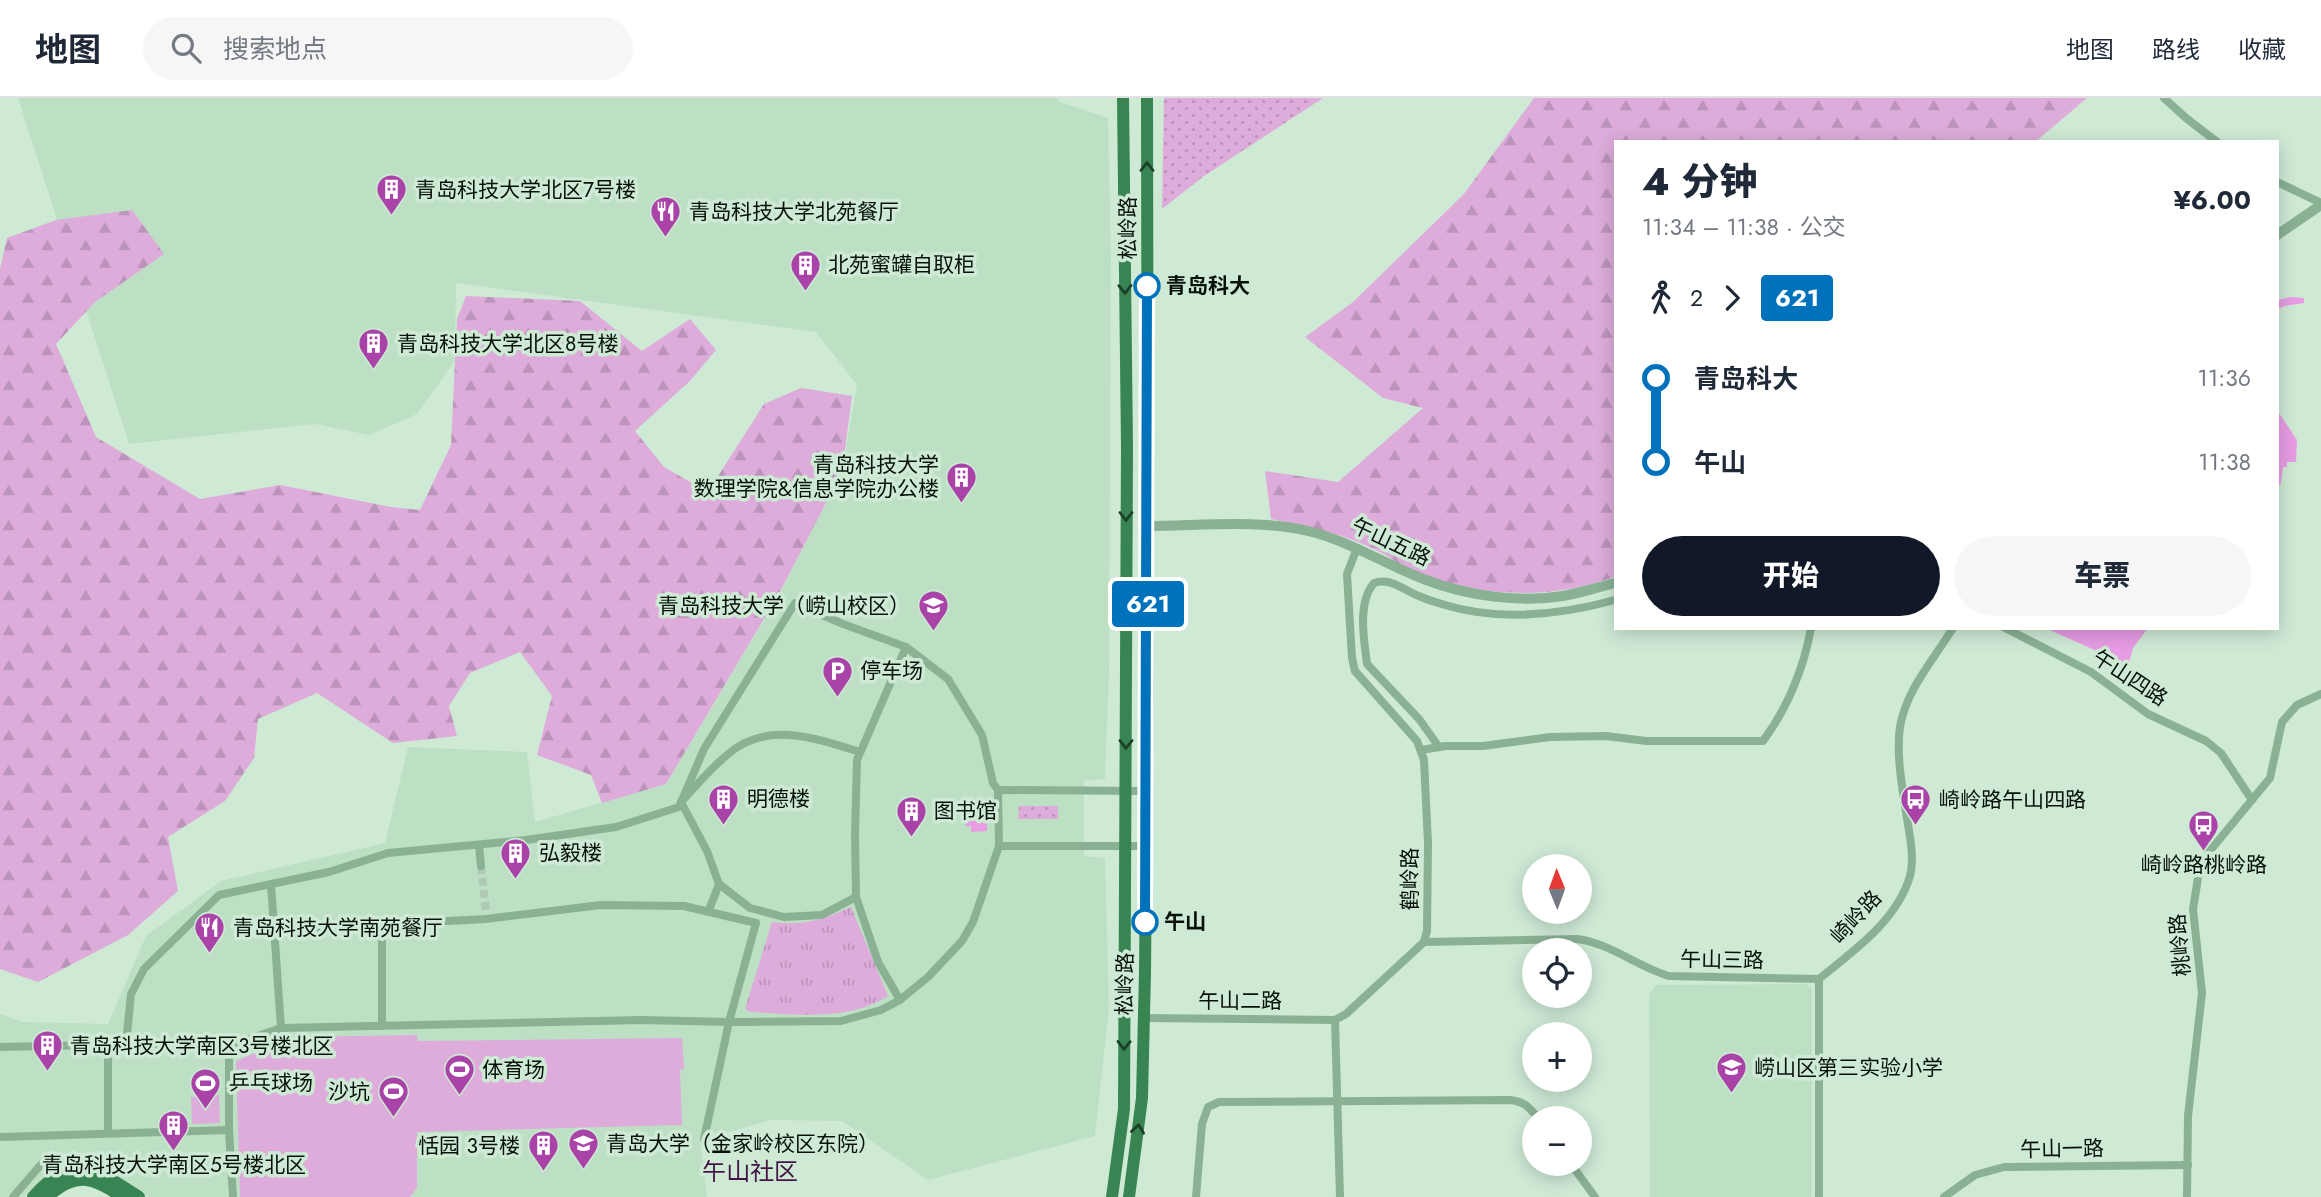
<!DOCTYPE html>
<html lang="zh">
<head>
<meta charset="utf-8">
<style>
  :root { --surface:#fff; --page:#f6f6f7; --text:#1f2937; --muted:#747a83; --line:#e0e1e3; --accent:#111827 }
  body { margin:0; font-family:Jost,"Noto Sans SC",sans-serif; background:var(--page); color:var(--text); height:100vh; display:flex; flex-direction:column; font-size:26px; white-space:nowrap }
  * { box-sizing:border-box; margin:0 }
  p { font-size:23px; color:var(--muted) }
  .icon { flex:none; width:38px; height:38px; fill:none; stroke:currentColor; stroke-width:2; stroke-linecap:round; stroke-linejoin:round }
  .map { position:relative; flex:1; overflow:hidden }
  .details { position:absolute; left:1614px; top:42px; width:665px; height:490px; display:flex; flex-direction:column; background:var(--surface); border-radius:0px; box-shadow:0 4px 18px #0003 }
  .details>* { flex:none }
  .badge { padding:0 14px; border-radius:5px; font-size:24px; line-height:46px }
  .needle { width:46px; rotate:359deg }
  .fabs { position:absolute; left:1522px; top:756px; display:grid; gap:14px }
  .fabs a { display:grid; place-items:center; width:70px; height:70px; border-radius:50%; background:var(--surface); box-shadow:0 4px 18px #0003; font-size:35px }
  .map>.badge { position:absolute; translate:-50% -50%; box-shadow:0 0 0 4px #fff }
  .legs { display:flex; align-items:center; gap:10px; height:77px; padding:0 28px; font-size:23px }
  .legs p { margin-inline-start:auto }
  .head { display:flex; align-items:center; justify-content:space-between; height:119px; padding:0 28px }
  h1 { font-size:38px; font-weight:800; line-height:52px }
  .button { display:flex; gap:14px; margin-top:auto; padding:14px 28px }
  .button a { flex:1; height:80px; border-radius:42px; background:var(--accent); color:#fff; font-size:28px; font-weight:800; line-height:80px; text-align:center }
  .button a+a { background:var(--page); color:var(--text) }
  ul { padding:0 28px; list-style:none }
  li { display:flex; align-items:center; gap:24px; height:84px; font-size:26px }
  li i { display:grid; place-items:center; width:10px; height:100%; margin:0 9px; background:currentColor }
  li i::after { content:''; width:18px; height:18px; margin:-9px; border:5px solid; border-radius:50%; background:var(--surface) }
  li p { margin-inline-start:auto }
  li:first-child i { background:linear-gradient(#0000 50%,currentColor 0) }
  li:last-child i { background:linear-gradient(currentColor 50%,#0000 0) }
  header { display:flex; align-items:center; gap:42px; box-sizing:border-box; height:98px; padding:0 35px; background:var(--surface); border-bottom:2px solid var(--line) }
  header strong { font-size:33px }
  nav { display:flex; gap:38px; margin-inline-start:auto; font-size:24px }
  .search { width:490px; height:63px; background:var(--page); display:flex; align-items:center; gap:18px; box-sizing:border-box; padding:0 24px; border-radius:38px; color:var(--muted); font-size:26px }
  .map>svg:first-child { display:block }
  .built { fill:#bde0c5 }
  .grass { fill:url(#grass-tufts) }
  .forest { fill:url(#forest-firs) }
  .park { fill:url(#park-dots) }
  .pitch { fill:#ddacda }
  .water { fill:#e79ce4 }
  .lines { fill:none; stroke-linecap:round; stroke-linejoin:round }
  .minor-tunnel { stroke:#b0c9b7; stroke-width:8; stroke-dasharray:8 4; stroke-linecap:butt }
  .minor { stroke:#8ab194; stroke-width:8 }
  .tertiary { stroke:#8ab194; stroke-width:10 }
  .primary { stroke:#388553; stroke-width:12 }
  .oneway { stroke:#1b3f27 }
  .line-1-casing { stroke:#fff; stroke-width:16 }
  .line-1 { stroke:#0072bc; stroke-width:10 }
  .stop-1-dot { fill:#fff; stroke:#0072bc; stroke-width:3.5 }
  .labels { text-anchor:middle; stroke-width:7; stroke-linejoin:round; paint-order:stroke }
  .poi-label { font-size:21px; fill:#07110a; stroke:#ceead5; text-anchor:start }
  .street-label { font-size:21px; fill:#07110a; stroke:#ceead5 }
  .stop-label { font-size:21px; font-weight:bold; fill:#07110a; stroke:#ceead5; text-anchor:start }
  .quarter-label { font-size:24px; fill:#441343; stroke:#ceead5 }
</style>
</head>
<body>
<header>
<strong>地图</strong>
<div class="search"><svg class="icon" aria-label="search" viewBox="0 0 24 24"><circle cx="10" cy="10" r="6"/><path d="M15 15l6 6"/></svg>搜索地点</div>
<nav><a>地图</a><a>路线</a><a>收藏</a></nav>
</header>
<div class="map">
<svg width="2321" height="1099" viewBox="0 0 2321 1099">
  <defs>
    <pattern id="grass-tufts" width="24" height="20" patternUnits="userSpaceOnUse" patternTransform="scale(1.75)"><rect width="24" height="20" fill="#ddacda"/><path d="M3 7l-1-3M5 7V3M7 7l1-3M15 17l-1-3M17 17v-4M19 17l1-3" fill="none" stroke="#bc93ba"/></pattern>
    <pattern id="forest-firs" width="22" height="20" patternUnits="userSpaceOnUse" patternTransform="scale(1.75)"><rect width="22" height="20" fill="#ddacda"/><path d="M5 1l3.5 6h-7zM16 11l3.5 6h-7z" fill="#bc93ba"/></pattern>
    <pattern id="park-dots" width="8" height="8" patternUnits="userSpaceOnUse" patternTransform="scale(1.75)"><rect width="8" height="8" fill="#ddacda"/><path d="M2 2h.1M6 6h.1" fill="none" stroke="#bc93ba" stroke-width="1.8" stroke-linecap="round"/></pattern>
  </defs>
  <rect width="100%" height="100%" fill="#ceead5"/>
  <g class="built">
    <path d="M 18,0 L 1058,0 L 1060,4 L 1108,20 L 1111,158 L 1109,577 L 1105,681 L 1084,683 L 1084,758 L 1105,760 L 1109,911 L 1095,1038 L 928,1082 L 842,1023 L 771,1022 L 704,1041 L 700,1040 L 707,1099 L 149,1099 L 87,1062 L 60,1069 L 24,1099 L 0,1099 L 0,916 L 23,924 L 108,926 L 146,838 L 221,783 L 385,745 L 408,649 L 527,654 L 535,724 L 666,686 L 781,493 L 842,374 L 857,287 L 816,234 L 456,185 L 455,263 L 417,316 L 369,337 L 315,326 L 129,346 Z"/>
    <path d="M 1806,886 L 1812,891 L 1812,1097 L 1811,1099 L 1650,1099 L 1649,896 L 1656,887 Z"/>
  </g>
  <path class="grass" d="M 851,809 L 888,898 C 847,924 796,916 750,914 L 745,911 L 772,824 C 805,828 821,822 851,809 Z"/>
  <g class="forest">
    <path d="M 1534,0 L 2087,0 L 2035,44 L 1615,44 L 1615,479 C 1598,484 1581,490 1563,492 C 1518,499 1463,493 1420,477 C 1405,471 1392,460 1378,453 C 1344,436 1308,428 1271,421 L 1265,373 L 1338,384 L 1423,310 L 1383,300 L 1305,239 L 1353,204 L 1464,96 Z"/>
    <path d="M 132,112 L 164,156 L 95,204 L 56,246 L 96,339 L 200,401 L 280,387 L 391,409 L 420,412 L 451,347 L 457,221 L 466,198 L 580,203 L 642,253 L 690,221 L 716,252 L 690,283 L 635,333 L 664,369 L 708,394 L 764,306 L 801,290 L 852,298 L 842,374 L 781,492 L 666,686 L 602,705 L 591,677 L 537,657 L 552,598 L 520,554 L 470,575 L 449,608 L 457,638 L 393,645 L 317,595 L 258,621 L 254,660 L 225,703 L 168,739 L 178,793 L 128,837 L 38,884 L 0,871 L 0,171 L 7,140 L 56,122 Z"/>
  </g>
  <g class="park">
    <path d="M 1164,0 L 1323,0 L 1204,78 L 1162,111 Z"/>
    <path d="M 1019,708 L 1058,708 L 1058,721 L 1018,721 Z"/>
  </g>
  <g class="pitch">
    <path d="M 417,937 L 418,943 L 682,940 L 684,971 L 680,972 L 682,1027 L 417,1034 L 417,1090 L 410,1099 L 240,1099 L 236,963 L 295,939 Z"/>
    <path d="M 219,997 L 220,1025 L 192,1026 L 191,999 Z"/>
  </g>
  <g class="water">
    <path d="M 2291,199 L 2304,200 L 2304,205 L 2285,208 L 2277,211 L 2277,202 Z"/>
    <path d="M 2277,312 L 2297,342 L 2296,364 L 2287,364 L 2287,369 L 2283,369 L 2281,385 L 2277,391 Z"/>
    <path d="M 2045,530 L 2148,530 L 2133,550 L 2126,576 L 2123,579 L 2115,561 Z"/>
    <path d="M 987,709 L 987,733 L 971,734 L 971,728 L 965,728 L 965,714 L 971,714 L 971,710 Z"/>
  </g>
  <g class="lines">
    <path class="minor-tunnel" d="M 481,768 L 486,813"/>
    <g class="minor">
      <path d="M 2164,0 L 2186,20 L 2217,44"/>
      <path d="M 2277,84 L 2321,105"/>
      <path d="M 2005,530 L 2091,574 L 2148,616 L 2206,643 L 2221,655 L 2252,702"/>
      <path d="M 1439,649 L 1419,621 L 1367,566 C 1364,541 1357,505 1374,485 C 1391,479 1405,493 1419,498 C 1428,502 1436,504 1445,507 C 1501,524 1560,517 1615,502"/>
      <path d="M 1421,652 L 1446,648 L 1483,648 L 1550,639 L 1606,638 L 1646,643 L 1763,643 C 1787,611 1804,570 1811,530"/>
      <path d="M 998,692 L 1146,693"/>
      <path d="M 479,747 L 481,768"/>
      <path d="M 999,748 L 1145,748"/>
      <path d="M 271,786 L 281,930"/>
      <path d="M 719,786 L 750,810 L 784,819 L 822,817 L 856,799"/>
      <path d="M 709,812 L 719,786 L 707,753 L 681,704 C 696,688 710,671 727,657 C 766,622 816,640 860,654"/>
      <path d="M 382,828 L 382,928"/>
      <path d="M 275,832 L 486,821 L 601,807 L 684,808 L 756,825 L 729,924 L 704,1041"/>
      <path d="M 1424,844 L 1577,841 C 1610,845 1638,869 1669,878 L 1819,881"/>
      <path d="M 900,902 L 878,864 L 856,799 L 855,736 L 857,662 L 906,549"/>
      <path d="M 1144,920 L 1335,922"/>
      <path d="M 108,946 L 108,1034"/>
      <path d="M 229,948 L 229,1032 L 233,1099"/>
      <path d="M 0,949 L 194,945 L 229,948 L 281,930 L 641,922 L 729,924 L 841,923 L 881,912 L 900,902 L 928,879 L 962,843 L 973,824 L 999,748 L 998,692 L 993,685 L 982,637 L 948,581 L 906,549 L 843,526 L 795,505 L 704,651 L 679,709 L 616,729 L 526,742 L 388,755 L 329,774 L 219,797 L 144,871 L 131,896 L 126,946"/>
      <path d="M 0,1039 L 229,1032"/>
      <path d="M 1571,1066 L 1595,1099"/>
      <path d="M 13,1099 L 44,1063"/>
      <path d="M 1196,1099 L 1202,1026 L 1208,1009 L 1219,1004 L 1509,1002 C 1524,1003 1529,1009 1538,1020"/>
      <path d="M 1340,1099 L 1335,922 L 1346,916 L 1424,844 L 1427,833 L 1428,745 L 1424,662 L 1417,643 L 1355,573 L 1352,560 L 1347,476 L 1357,450"/>
      <path d="M 1819,1099 L 1819,881 C 1853,853 1897,823 1910,778 C 1915,759 1909,734 1906,714 C 1902,689 1896,654 1900,629 C 1906,592 1934,561 1953,530"/>
      <path d="M 1944,1099 L 1975,1077 L 2004,1069 L 2188,1067"/>
      <path d="M 2187,1099 L 2188,1018 L 2202,895 L 2193,811 L 2198,780 L 2209,754 L 2270,680 L 2282,624 L 2297,607 L 2321,596"/>
    </g>
    <g class="tertiary">
      <path d="M 2277,137 L 2321,107"/>
      <path d="M 1148,428 C 1198,428 1259,421 1308,433 C 1350,443 1386,467 1426,482 C 1468,498 1520,505 1563,498 C 1581,495 1598,489 1615,485"/>
    </g>
    <g class="primary">
      <path d="M 33,1099 C 72,1054 97,1071 139,1099"/>
      <path d="M 47,1099 C 77,1073 91,1079 122,1099"/>
      <path d="M 1112,1099 L 1124,1011 L 1127,349 L 1123,0"/>
      <path d="M 1129,1099 L 1142,1000 L 1145,874 L 1148,553 L 1147,0"/>
    </g>
  </g>
  <defs><path id="oneway-chevron" d="M-2-3.5L2.5 0L-2 3.5" fill="none" stroke-width="1.6" stroke-linecap="round" stroke-linejoin="round" transform="scale(1.75)"/></defs>
  <g class="oneway">
    <use href="#oneway-chevron" transform="translate(1147 69) rotate(-90)"/>
    <use href="#oneway-chevron" transform="translate(1125 191) rotate(89)"/>
    <use href="#oneway-chevron" transform="translate(1126 418) rotate(90)"/>
    <use href="#oneway-chevron" transform="translate(1126 646) rotate(90)"/>
    <use href="#oneway-chevron" transform="translate(1124 947) rotate(91)"/>
    <use href="#oneway-chevron" transform="translate(1138 1031) rotate(-82)"/>
  </g>
  <g class="lines">
    <defs>
      <path id="line-1" d="M 1145,824 L 1147,188"/>
    </defs>
    <use href="#line-1" class="line-1-casing"/>
    <use href="#line-1" class="line-1"/>
  </g>
  <defs>
    <symbol id="building-pin" viewBox="-11 -11 22 30"><path d="M0 17L-7.5 6A9.5 9.5 0 1 1 7.5 6Z" fill="#a943a7" stroke="#ceead5"/><path d="M-4-6H4V6H1V3H-1V6H-4ZM-2.5-4.3h1.7v1.8h-1.7ZM.8-4.3h1.7v1.8H.8ZM-2.5-1h1.7V.8h-1.7ZM.8-1h1.7V.8H.8Z" fill="#fff"/></symbol>
    <symbol id="restaurant-pin" viewBox="-11 -11 22 30"><path d="M0 17L-7.5 6A9.5 9.5 0 1 1 7.5 6Z" fill="#a943a7" stroke="#ceead5"/><path d="M-5-6h1v4h1v-4h1v4h1v-4h1v5L-1.5 .5V6h-2V.5L-5-1ZM5-6V6H3V1.5H1.5Q1.5-4 5-6Z" fill="#fff"/></symbol>
    <symbol id="university-pin" viewBox="-11 -11 22 30"><path d="M0 17L-7.5 6A9.5 9.5 0 1 1 7.5 6Z" fill="#a943a7" stroke="#ceead5"/><path d="M0-5L7-2L0 1L-7-2ZM-4 1L0 2.5L4 1V4Q0 6-4 4Z" fill="#fff"/></symbol>
    <symbol id="parking-pin" viewBox="-11 -11 22 30"><path d="M0 17L-7.5 6A9.5 9.5 0 1 1 7.5 6Z" fill="#a943a7" stroke="#ceead5"/><path d="M-3.5-5.5H1a3.5 3.5 0 0 1 0 7H-1V5.5H-3.5ZM-1-3.4V-.6H.8a1.4 1.4 0 0 0 0-2.8Z" fill="#fff"/></symbol>
    <symbol id="bus-pin" viewBox="-11 -11 22 30"><path d="M0 17L-7.5 6A9.5 9.5 0 1 1 7.5 6Z" fill="#a943a7" stroke="#ceead5"/><path d="M-5-6H5V4H4V6H2V4H-2V6H-4V4H-5ZM-3.5-4V0h7V-4ZM-3.5 1.2v1.5H-2V1.2ZM2 1.2v1.5H3.5V1.2Z" fill="#fff"/></symbol>
    <symbol id="school-pin" viewBox="-11 -11 22 30"><path d="M0 17L-7.5 6A9.5 9.5 0 1 1 7.5 6Z" fill="#a943a7" stroke="#ceead5"/><path d="M0-5L7-2L0 1L-7-2ZM-4 1L0 2.5L4 1V4Q0 6-4 4Z" fill="#fff"/></symbol>
    <symbol id="stadium-pin" viewBox="-11 -11 22 30"><path d="M0 17L-7.5 6A9.5 9.5 0 1 1 7.5 6Z" fill="#a943a7" stroke="#ceead5"/><path d="M0-5a6.5 5 0 1 0 0 10a6.5 5 0 1 0 0-10ZM-3.5-1.8h7v3.6h-7Z" fill="#fff"/></symbol>
  </defs>
  <g fill-rule="evenodd">
    <use href="#building-pin" x="374" y="74" width="35" height="47"/>
    <use href="#restaurant-pin" x="648" y="96" width="35" height="47"/>
    <use href="#building-pin" x="788" y="150" width="35" height="47"/>
    <use href="#building-pin" x="356" y="228" width="35" height="47"/>
    <use href="#building-pin" x="944" y="362" width="35" height="47"/>
    <use href="#university-pin" x="916" y="490" width="35" height="47"/>
    <use href="#parking-pin" x="820" y="556" width="35" height="47"/>
    <use href="#building-pin" x="706" y="684" width="35" height="47"/>
    <use href="#bus-pin" x="1898" y="684" width="35" height="47"/>
    <use href="#building-pin" x="894" y="696" width="35" height="47"/>
    <use href="#bus-pin" x="2186" y="710" width="35" height="47"/>
    <use href="#building-pin" x="498" y="738" width="35" height="47"/>
    <use href="#restaurant-pin" x="192" y="812" width="35" height="47"/>
    <use href="#building-pin" x="30" y="930" width="35" height="47"/>
    <use href="#school-pin" x="1714" y="952" width="35" height="47"/>
    <use href="#stadium-pin" x="442" y="954" width="35" height="47"/>
    <use href="#stadium-pin" x="188" y="968" width="35" height="47"/>
    <use href="#stadium-pin" x="376" y="976" width="35" height="47"/>
    <use href="#building-pin" x="156" y="1010" width="35" height="47"/>
    <use href="#university-pin" x="566" y="1028" width="35" height="47"/>
    <use href="#building-pin" x="526" y="1030" width="35" height="47"/>
  </g>
  <g class="stop-1-dot">
    <circle cx="1147" cy="188" r="12"/>
    <circle cx="1145" cy="824" r="12"/>
  </g>
  <g class="labels">
    <g class="poi-label">
      <text x="415" y="99">青岛科技大学北区7号楼</text>
      <text x="689" y="121">青岛科技大学北苑餐厅</text>
      <text x="828" y="174">北苑蜜罐自取柜</text>
      <text x="397" y="253">青岛科技大学北区8号楼</text>
      <text x="939" y="374" text-anchor="end">青岛科技大学<tspan x="939" dy="24">数理学院&amp;信息学院办公楼</tspan></text>
      <text x="910" y="515" text-anchor="end">青岛科技大学（崂山校区）</text>
      <text x="860" y="580">停车场</text>
      <text x="747" y="708">明德楼</text>
      <text x="1939" y="709">崎岭路午山四路</text>
      <text x="934" y="720">图书馆</text>
      <text x="539" y="762">弘毅楼</text>
      <text x="2204" y="774" text-anchor="middle">崎岭路桃岭路</text>
      <text x="233" y="837">青岛科技大学南苑餐厅</text>
      <text x="70" y="955">青岛科技大学南区3号楼北区</text>
      <text x="1754" y="977">崂山区第三实验小学</text>
      <text x="482" y="979">体育场</text>
      <text x="229" y="992">乒乓球场</text>
      <text x="370" y="1001" text-anchor="end">沙坑</text>
      <text x="606" y="1053">青岛大学（金家岭校区东院）</text>
      <text x="520" y="1055" text-anchor="end">恬园 3号楼</text>
      <text x="174" y="1074" text-anchor="middle">青岛科技大学南区5号楼北区</text>
    </g>
    <g class="street-label">
      <text transform="translate(1128 130) rotate(-90)" y="7">松岭路</text>
      <text transform="translate(1391 444) rotate(25)" y="7">午山五路</text>
      <text transform="translate(2130 580) rotate(33)" y="7">午山四路</text>
      <text transform="translate(1410 781) rotate(-90)" y="7">鹤岭路</text>
      <text transform="translate(1856 819) rotate(-47)" y="7">崎岭路</text>
      <text transform="translate(2180 847) rotate(-95)" y="7">桃岭路</text>
      <text transform="translate(1722 862) rotate(1)" y="7">午山三路</text>
      <text transform="translate(1125 886) rotate(-89)" y="7">松岭路</text>
      <text x="1240" y="910">午山二路</text>
      <text transform="translate(2062 1051) rotate(-1)" y="7">午山一路</text>
    </g>
    <g class="stop-label">
      <text x="1166" y="195">青岛科大</text>
      <text x="1164" y="831">午山</text>
    </g>
    <g class="quarter-label">
      <text x="750" y="1082">午山社区</text>
    </g>
  </g>
</svg>
<div class="fabs">
<a><svg class="needle" viewBox="-14 -14 28 28"><path d="M0-13l5 13h-10z" fill="#e53935"/><path d="M0 13l5-13h-10z" fill="#747a83"/></svg></a>
<a><svg class="icon" aria-label="locate" viewBox="0 0 24 24"><circle cx="12" cy="12" r="6"/><path d="M12 2v4M12 18v4M2 12h4M18 12h4"/></svg></a>
<a>+</a>
<a>−</a>
</div>
<b class="badge" style="left:1148px;top:506px;background:#0072bc;color:#fff">621</b>
<section class="details">
<div class="head"><div><h1>4 分钟</h1><p>11:34 – 11:38 · 公交</p></div><b>¥6.00</b></div>
<div class="legs"><svg class="icon" aria-label="walk" viewBox="0 0 24 24"><circle cx="13" cy="4" r="2"/><path d="M13 8l-2 6 4 7M11 14l-3 7M7 12l3-4h3l4 4"/></svg>2<svg class="icon" aria-label="forward" viewBox="0 0 24 24"><path d="M9 5l7 7-7 7"/></svg><b class="badge" style="background:#0072bc;color:#fff">621</b></div>
<ul>
<li><i style="color:#0072bc"></i><b>青岛科大</b><p>11:36</p></li>
<li><i style="color:#0072bc"></i><b>午山</b><p>11:38</p></li>
</ul>
<div class="button"><a>开始</a><a>车票</a></div>
</section>
</div>
</body>
</html>
